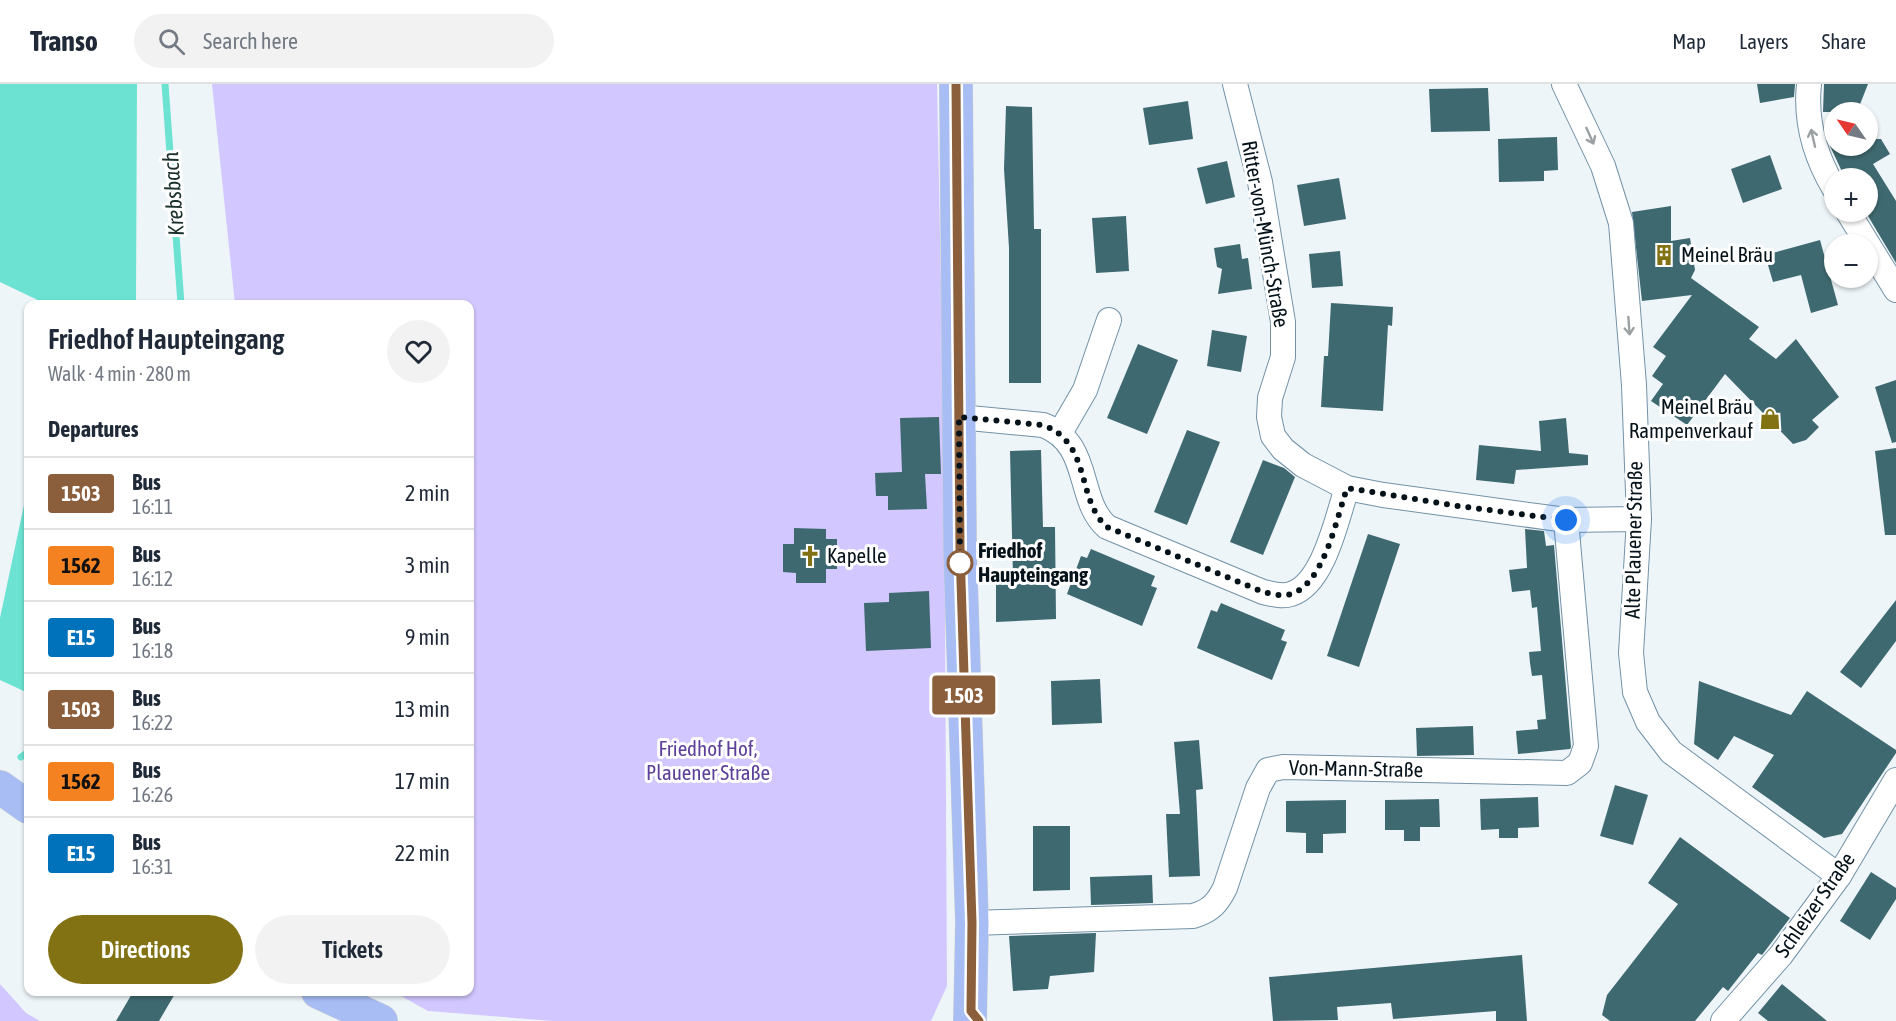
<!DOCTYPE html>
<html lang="en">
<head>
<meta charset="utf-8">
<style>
  :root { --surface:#fff; --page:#f2f2f3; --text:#1f2937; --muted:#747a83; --line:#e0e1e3; --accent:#827213 }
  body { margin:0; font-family:"Asap Condensed",sans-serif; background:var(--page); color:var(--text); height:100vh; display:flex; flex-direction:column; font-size:22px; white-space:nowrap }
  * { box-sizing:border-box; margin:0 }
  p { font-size:20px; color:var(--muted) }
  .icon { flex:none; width:33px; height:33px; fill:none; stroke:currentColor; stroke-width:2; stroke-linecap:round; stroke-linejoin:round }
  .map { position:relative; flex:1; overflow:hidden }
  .drawer { position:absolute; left:24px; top:216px; width:450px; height:696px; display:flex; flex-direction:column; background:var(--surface); border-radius:12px; box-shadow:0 2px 4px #0004 }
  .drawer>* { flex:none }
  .badge { padding:0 12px; border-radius:4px; font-size:21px; line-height:39px }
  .needle { width:39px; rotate:304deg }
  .buttons { position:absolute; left:1824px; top:18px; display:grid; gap:12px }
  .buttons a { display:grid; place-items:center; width:54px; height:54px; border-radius:50%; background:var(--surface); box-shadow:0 2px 4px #0004; font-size:30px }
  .you { position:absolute; width:30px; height:30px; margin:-15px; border:4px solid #fff; border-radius:50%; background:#1a73e8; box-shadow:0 0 0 9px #1a73e833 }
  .map>.badge { position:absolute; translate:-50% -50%; box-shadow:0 0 0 3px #fff }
  h2 { padding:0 24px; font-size:22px; line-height:54px }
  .round { display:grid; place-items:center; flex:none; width:63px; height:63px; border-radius:32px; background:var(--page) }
  .head { display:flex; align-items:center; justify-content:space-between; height:102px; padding:0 24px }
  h1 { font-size:28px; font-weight:600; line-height:45px }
  .cta { display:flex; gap:12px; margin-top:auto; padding:12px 24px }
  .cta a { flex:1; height:69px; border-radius:36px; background:var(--accent); color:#fff; font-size:24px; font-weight:600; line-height:69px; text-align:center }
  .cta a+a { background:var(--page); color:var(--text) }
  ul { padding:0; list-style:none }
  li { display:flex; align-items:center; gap:18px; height:72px; padding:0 24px; border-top:2px solid var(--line) }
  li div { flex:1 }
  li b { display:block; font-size:22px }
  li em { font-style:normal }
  li .badge { min-width:66px; font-weight:700; text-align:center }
  header { display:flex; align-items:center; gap:36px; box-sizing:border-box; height:84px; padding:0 30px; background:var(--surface); border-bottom:2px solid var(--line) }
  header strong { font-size:28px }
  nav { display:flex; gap:33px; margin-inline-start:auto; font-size:21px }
  .search { width:420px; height:54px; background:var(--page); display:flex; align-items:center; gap:15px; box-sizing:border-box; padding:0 21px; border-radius:33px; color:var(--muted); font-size:22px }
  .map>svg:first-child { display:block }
  .green { fill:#d2c7fe }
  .water { fill:#6ce3d2 }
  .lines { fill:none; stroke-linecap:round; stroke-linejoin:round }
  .stream { stroke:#6ce3d2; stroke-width:7 }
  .building { fill:#3f6970 }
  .street-casing { stroke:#7292a7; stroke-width:26 }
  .primary-casing { stroke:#cdd0d1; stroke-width:34 }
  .street { stroke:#fff; stroke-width:24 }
  .primary { stroke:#a7bdf4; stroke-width:33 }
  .oneway { stroke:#9ba0a3 }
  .line-casing { stroke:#fff; stroke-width:14 }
  .line { stroke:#8b5e3c; stroke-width:9 }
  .walk { stroke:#06121a; stroke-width:6; stroke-dasharray:0 10.8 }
  .stop-dot { fill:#fff; stroke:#8b5e3c; stroke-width:3 }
  .labels { text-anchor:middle; stroke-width:6; stroke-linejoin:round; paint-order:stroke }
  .street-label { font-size:21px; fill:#06121a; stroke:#fff }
  .poi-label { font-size:21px; fill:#06121a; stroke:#fff; text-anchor:start }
  .stop-label { font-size:21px; font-weight:bold; fill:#06121a; stroke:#fff; text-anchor:start }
  .park-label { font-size:21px; fill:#5c409a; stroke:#fff }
  .water-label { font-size:22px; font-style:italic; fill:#1a302c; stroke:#fff }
</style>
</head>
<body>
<header>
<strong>Transo</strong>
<div class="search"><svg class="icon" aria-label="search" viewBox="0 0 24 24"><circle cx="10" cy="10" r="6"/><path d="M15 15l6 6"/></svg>Search here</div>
<nav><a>Map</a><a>Layers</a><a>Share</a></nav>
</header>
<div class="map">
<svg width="1896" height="937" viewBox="0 0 1896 937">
  <rect width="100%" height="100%" fill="#eef5f9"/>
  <g class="green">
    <path d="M 212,0 L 937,0 L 944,348 L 947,902 L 931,937 L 553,937 L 428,927 L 394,908 L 470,908 L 470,220 L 235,220 Z"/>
    <path d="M 0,900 L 26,929 L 40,937 L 0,937 Z"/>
  </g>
  <g class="water">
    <path d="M 0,0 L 137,0 L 136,219 L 46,220 L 0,198 Z"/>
    <path d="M 28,402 L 28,609 L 0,596 L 0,534 Z"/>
  </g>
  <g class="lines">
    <g class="stream">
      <path d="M 165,0 L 181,220"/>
      <path d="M 21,673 L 28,668"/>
    </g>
  </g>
  <g class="building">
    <path d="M 1757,0 L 1795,0 L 1794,13 L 1760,19 Z"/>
    <path d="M 1824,0 L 1868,0 L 1857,28 L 1823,28 Z"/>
    <path d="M 1488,4 L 1490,47 L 1431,48 L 1429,5 Z"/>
    <path d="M 1188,17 L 1193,55 L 1149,61 L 1143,24 Z"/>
    <path d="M 1006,22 L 1032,23 L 1034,145 L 1041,145 L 1041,299 L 1009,299 L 1009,164 L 1004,85 Z"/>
    <path d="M 1557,53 L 1558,86 L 1544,87 L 1544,97 L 1499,98 L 1498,55 Z"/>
    <path d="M 1875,55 L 1881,55 L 1890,70 L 1873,80 L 1896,117 L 1896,179 L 1868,132 L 1868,94 L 1845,94 L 1830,62 L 1868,62 Z"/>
    <path d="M 1770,71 L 1782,105 L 1743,119 L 1731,85 Z"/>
    <path d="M 1227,77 L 1235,113 L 1206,120 L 1197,84 Z"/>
    <path d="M 1339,94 L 1346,135 L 1304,142 L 1297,101 Z"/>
    <path d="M 1671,122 L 1671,157 L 1690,154 L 1695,186 L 1691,194 L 1759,243 L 1749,255 L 1776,275 L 1796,255 L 1839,313 L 1812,336 L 1819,343 L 1806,356 L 1793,360 L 1725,290 L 1687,341 L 1651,317 L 1663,300 L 1652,292 L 1666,272 L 1653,263 L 1692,211 L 1642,217 L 1632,128 Z"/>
    <path d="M 1126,132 L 1129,187 L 1096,189 L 1092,134 Z"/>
    <path d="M 1820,156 L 1838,221 L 1811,229 L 1801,191 L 1773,198 L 1765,171 Z"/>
    <path d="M 1240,160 L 1242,175 L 1248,174 L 1252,205 L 1218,210 L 1222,185 L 1217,183 L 1214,164 Z"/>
    <path d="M 1340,167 L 1343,202 L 1312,204 L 1309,170 Z"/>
    <path d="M 1331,219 L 1393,223 L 1392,242 L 1388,241 L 1383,327 L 1321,323 L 1324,272 L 1328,272 Z"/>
    <path d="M 1212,246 L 1247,252 L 1241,288 L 1207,282 Z"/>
    <path d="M 1138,260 L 1178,276 L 1147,350 L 1107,334 Z"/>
    <path d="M 1896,296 L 1896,358 L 1892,359 L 1875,303 Z"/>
    <path d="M 939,333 L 941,390 L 925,390 L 927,425 L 888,426 L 888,412 L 876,412 L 875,389 L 902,388 L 900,334 Z"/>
    <path d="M 1566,334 L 1569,369 L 1588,371 L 1588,381 L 1516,386 L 1514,400 L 1476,396 L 1479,361 L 1541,367 L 1539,337 Z"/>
    <path d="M 1187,346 L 1220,358 L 1187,441 L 1154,428 Z"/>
    <path d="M 1896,364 L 1896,451 L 1885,451 L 1875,367 Z"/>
    <path d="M 1041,366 L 1043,443 L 1055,443 L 1056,535 L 996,538 L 996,495 L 1013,493 L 1010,367 Z"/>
    <path d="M 1263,376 L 1284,384 L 1295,393 L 1263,471 L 1230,458 Z"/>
    <path d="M 794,444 L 826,445 L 826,455 L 837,455 L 837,485 L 826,485 L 826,499 L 796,499 L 796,489 L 783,488 L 783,460 L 794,460 Z"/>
    <path d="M 1525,445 L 1544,447 L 1546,462 L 1554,461 L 1571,663 L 1570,665 L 1518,670 L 1516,647 L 1538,645 L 1537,636 L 1546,635 L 1542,591 L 1532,592 L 1530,579 L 1529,568 L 1541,567 L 1537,523 L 1532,524 L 1530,506 L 1512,508 L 1509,486 L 1527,484 Z"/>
    <path d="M 1368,450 L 1400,460 L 1359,583 L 1327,572 Z"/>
    <path d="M 1091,465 L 1155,492 L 1151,502 L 1157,504 L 1142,542 L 1067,510 L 1081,472 L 1087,474 Z"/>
    <path d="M 929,507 L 931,564 L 866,567 L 864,519 L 889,518 L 889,509 Z"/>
    <path d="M 1896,516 L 1896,557 L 1861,604 L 1840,588 Z"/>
    <path d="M 1221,519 L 1285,546 L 1281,556 L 1287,558 L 1272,596 L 1197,564 L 1211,526 L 1217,528 Z"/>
    <path d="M 1100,595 L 1102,639 L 1052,641 L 1051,597 Z"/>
    <path d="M 1699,597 L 1791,631 L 1807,607 L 1896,666 L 1896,669 L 1842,750 L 1824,754 L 1752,703 L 1774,671 L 1734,652 L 1718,676 L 1694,660 Z"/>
    <path d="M 1473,642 L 1474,671 L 1417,672 L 1416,644 Z"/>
    <path d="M 1199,656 L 1203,705 L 1196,706 L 1200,792 L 1169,793 L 1166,730 L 1180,730 L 1174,658 Z"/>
    <path d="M 1615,701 L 1648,711 L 1633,761 L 1600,752 Z"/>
    <path d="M 1538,713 L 1539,743 L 1518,744 L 1518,754 L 1499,754 L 1499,745 L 1481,746 L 1480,715 Z"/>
    <path d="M 1439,715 L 1440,743 L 1420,743 L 1420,757 L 1404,757 L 1404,746 L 1385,746 L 1385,716 Z"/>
    <path d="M 1346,716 L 1346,749 L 1323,750 L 1323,769 L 1306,769 L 1306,749 L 1286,748 L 1286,717 Z"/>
    <path d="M 1033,742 L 1070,742 L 1070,806 L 1033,807 Z"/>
    <path d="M 1680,753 L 1790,834 L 1762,871 L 1758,869 L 1728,907 L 1723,903 L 1695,937 L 1610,937 L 1602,931 L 1607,911 L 1678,820 L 1648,799 Z"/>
    <path d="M 1871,788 L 1896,804 L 1896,815 L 1870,856 L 1840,837 Z"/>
    <path d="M 1152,791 L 1153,819 L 1091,821 L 1090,793 Z"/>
    <path d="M 1096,849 L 1094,888 L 1050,892 L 1048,905 L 1013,907 L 1009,852 Z"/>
    <path d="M 1522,871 L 1527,937 L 1496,937 L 1496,927 L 1393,935 L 1391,919 L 1337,923 L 1338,936 L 1273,937 L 1269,893 Z"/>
    <path d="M 1782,900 L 1827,937 L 1768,937 L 1758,929 Z"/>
    <path d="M 133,908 L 176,908 L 159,937 L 116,937 Z"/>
  </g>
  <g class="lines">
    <defs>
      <g id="street">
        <path d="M 1235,0 L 1260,98 L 1283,238 L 1283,273 L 1270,314 L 1269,333 L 1273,352 L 1283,365 L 1303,381 L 1347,404 L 1383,411 L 1566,436 L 1639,435"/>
        <path d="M 1564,0 L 1603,82 L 1621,139 L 1634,301 L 1639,435 L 1631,569 L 1635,608 L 1648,638 L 1671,668 L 1839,792"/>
        <path d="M 1809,0 C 1805,38 1815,72 1834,104"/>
        <path d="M 1848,128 L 1896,206"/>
        <path d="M 959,333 L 1043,341 C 1092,359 1076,416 1107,443 L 1263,508 C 1272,510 1282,513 1291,510 C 1324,500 1337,433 1347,404"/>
        <path d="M 1060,349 L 1085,306 L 1109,236"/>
        <path d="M 972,839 L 1193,832 C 1210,827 1217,820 1225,804 L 1258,704 L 1268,686 L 1283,683 L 1567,689 L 1580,679 L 1586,662 L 1566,436"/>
        <path d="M 1723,937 L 1781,871 L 1839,792 L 1896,696"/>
      </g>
      <g id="primary">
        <path d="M 956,0 L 960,466 L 972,839 L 970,937"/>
        <path d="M 0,703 L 28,723"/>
        <path d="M 318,908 L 381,937"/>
      </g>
    </defs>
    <use href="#street" class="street-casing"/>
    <use href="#primary" class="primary-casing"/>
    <use href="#street" class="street"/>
    <use href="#primary" class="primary"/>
  </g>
  <defs><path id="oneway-shaft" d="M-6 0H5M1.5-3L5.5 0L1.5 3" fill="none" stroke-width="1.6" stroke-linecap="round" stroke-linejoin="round" transform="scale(1.5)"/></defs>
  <g class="oneway">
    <use href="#oneway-shaft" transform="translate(1590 52) rotate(66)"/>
    <use href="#oneway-shaft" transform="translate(1813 54) rotate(-103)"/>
    <use href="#oneway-shaft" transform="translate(1629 242) rotate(86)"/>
  </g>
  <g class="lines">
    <defs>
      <path id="line" d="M 956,0 L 960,466 L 972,839 L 971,927 L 979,937"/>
    </defs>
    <use href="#line" class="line-casing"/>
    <use href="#line" class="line"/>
    <path class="walk" d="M 960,479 L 959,333 L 1043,341 C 1092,359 1076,416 1107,443 L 1263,508 C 1272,510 1282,513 1291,510 C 1324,500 1337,433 1347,404 L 1458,422 L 1566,436"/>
  </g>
  <defs>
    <symbol id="building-bare" viewBox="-9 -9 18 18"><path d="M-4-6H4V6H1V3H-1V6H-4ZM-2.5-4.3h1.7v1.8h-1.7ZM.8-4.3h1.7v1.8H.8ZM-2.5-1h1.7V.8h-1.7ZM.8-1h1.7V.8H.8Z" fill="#827213" stroke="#fff" stroke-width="2.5" paint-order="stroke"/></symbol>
    <symbol id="shop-bare" viewBox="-9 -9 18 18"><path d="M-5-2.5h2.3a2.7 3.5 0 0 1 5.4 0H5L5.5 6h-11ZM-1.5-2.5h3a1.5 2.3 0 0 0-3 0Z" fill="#827213" stroke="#fff" stroke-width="2.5" paint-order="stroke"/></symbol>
    <symbol id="church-bare" viewBox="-9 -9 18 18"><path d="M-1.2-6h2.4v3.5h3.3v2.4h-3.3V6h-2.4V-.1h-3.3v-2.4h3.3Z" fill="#827213" stroke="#fff" stroke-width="2.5" paint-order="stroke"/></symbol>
  </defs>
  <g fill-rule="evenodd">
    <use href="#building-bare" x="1649" y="156" width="30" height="30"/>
    <use href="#shop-bare" x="1755" y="320" width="30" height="30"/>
    <use href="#church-bare" x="795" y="457" width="30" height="30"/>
  </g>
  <circle class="stop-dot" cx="960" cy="479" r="12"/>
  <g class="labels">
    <g class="street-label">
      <text transform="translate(1265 150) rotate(80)" y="7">Ritter-von-Münch-Straße</text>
      <text transform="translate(1634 456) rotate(-89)" y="7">Alte Plauener Straße</text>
      <text transform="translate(1356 685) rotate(1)" y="7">Von-Mann-Straße</text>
      <text transform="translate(1815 821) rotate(-55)" y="7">Schleizer Straße</text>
    </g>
    <g class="poi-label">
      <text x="1681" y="178">Meinel Bräu</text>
      <text x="1753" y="330" text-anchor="end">Meinel Bräu<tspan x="1753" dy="24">Rampenverkauf</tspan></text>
      <text x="827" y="479">Kapelle</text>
    </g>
    <g class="stop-label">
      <text x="978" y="474">Friedhof<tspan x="978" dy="24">Haupteingang</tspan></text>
    </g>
    <g class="park-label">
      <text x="708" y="672">Friedhof Hof,<tspan x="708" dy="24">Plauener Straße</tspan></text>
    </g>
    <g class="water-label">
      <text transform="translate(173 110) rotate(-94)" y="8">Krebsbach</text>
    </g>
  </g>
</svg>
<div class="buttons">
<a><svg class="needle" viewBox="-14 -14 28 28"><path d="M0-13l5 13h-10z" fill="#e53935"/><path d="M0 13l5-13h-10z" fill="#747a83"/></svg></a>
<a>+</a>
<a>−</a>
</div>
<div class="you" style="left:1566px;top:436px"></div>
<b class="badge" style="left:964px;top:611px;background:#8b5e3c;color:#fff">1503</b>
<section class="drawer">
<div class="head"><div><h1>Friedhof Haupteingang</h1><p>Walk · 4 min · 280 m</p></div><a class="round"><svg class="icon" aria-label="heart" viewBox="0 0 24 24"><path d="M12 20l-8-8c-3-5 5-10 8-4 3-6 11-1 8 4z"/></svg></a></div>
<h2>Departures</h2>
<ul>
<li><span class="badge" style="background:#8b5e3c;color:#fff">1503</span><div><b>Bus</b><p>16:11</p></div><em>2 min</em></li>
<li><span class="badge" style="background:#f58220;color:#111">1562</span><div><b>Bus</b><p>16:12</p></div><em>3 min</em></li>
<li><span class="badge" style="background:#0072bc;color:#fff">E15</span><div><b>Bus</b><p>16:18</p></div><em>9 min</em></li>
<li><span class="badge" style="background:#8b5e3c;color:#fff">1503</span><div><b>Bus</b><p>16:22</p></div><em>13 min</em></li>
<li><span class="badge" style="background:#f58220;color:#111">1562</span><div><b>Bus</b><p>16:26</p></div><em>17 min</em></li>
<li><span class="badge" style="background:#0072bc;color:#fff">E15</span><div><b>Bus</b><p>16:31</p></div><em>22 min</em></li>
</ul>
<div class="cta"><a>Directions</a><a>Tickets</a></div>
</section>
</div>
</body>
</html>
